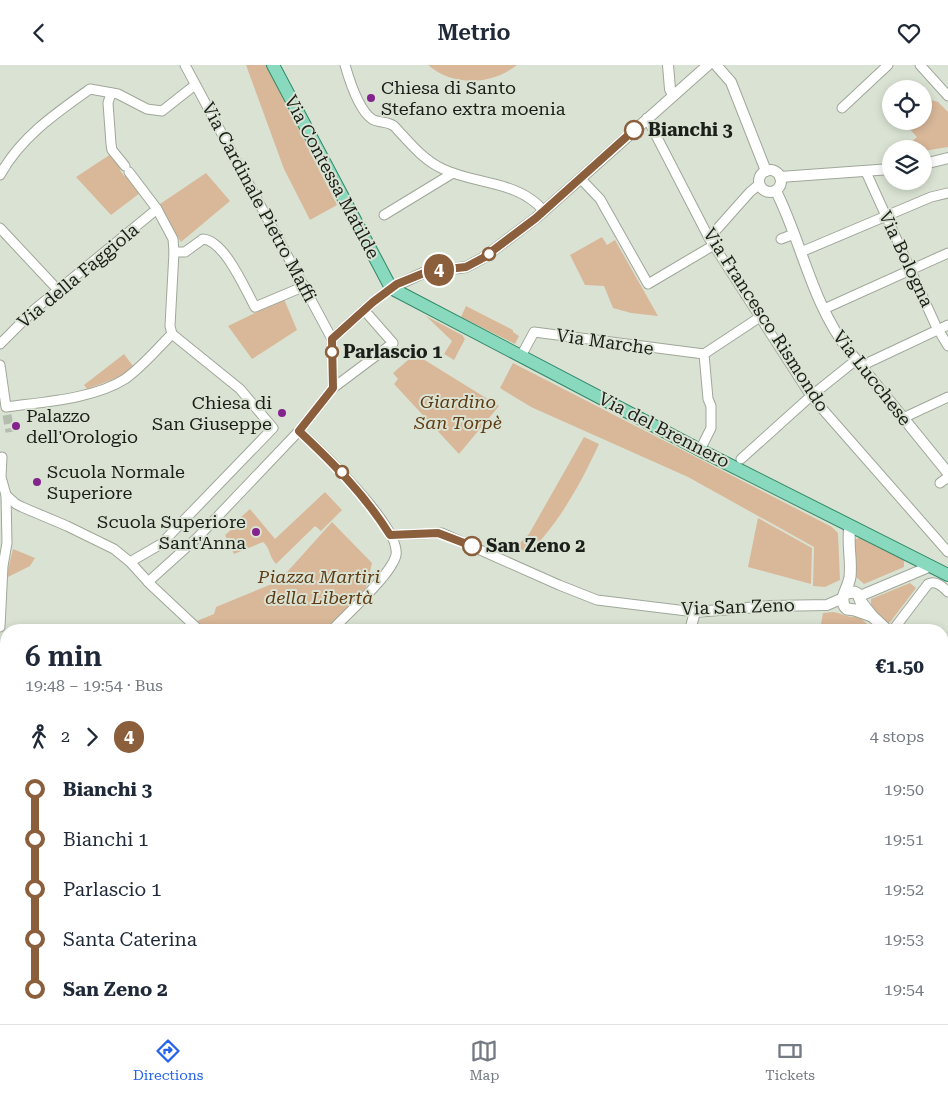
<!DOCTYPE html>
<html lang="en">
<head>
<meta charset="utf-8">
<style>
  :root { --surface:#fff; --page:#f6f6f7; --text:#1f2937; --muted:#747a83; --line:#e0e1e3; --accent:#2563eb }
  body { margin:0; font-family:"Roboto Serif",serif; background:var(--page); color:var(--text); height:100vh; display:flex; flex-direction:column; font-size:19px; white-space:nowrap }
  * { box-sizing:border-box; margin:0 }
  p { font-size:16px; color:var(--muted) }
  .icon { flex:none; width:28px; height:28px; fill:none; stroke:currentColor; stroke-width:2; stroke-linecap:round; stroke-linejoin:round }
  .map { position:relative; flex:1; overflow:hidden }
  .sheet { position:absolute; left:0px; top:559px; width:949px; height:401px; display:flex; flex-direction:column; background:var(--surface); border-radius:20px 20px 0 0; box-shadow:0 2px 8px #0003 }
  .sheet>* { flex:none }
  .badge { padding:0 10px; border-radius:16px; font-size:18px; line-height:32px }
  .controls { position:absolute; left:882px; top:15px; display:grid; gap:10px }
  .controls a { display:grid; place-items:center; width:50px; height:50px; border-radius:50%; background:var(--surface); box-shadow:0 2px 8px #0003; font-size:25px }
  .map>.badge { position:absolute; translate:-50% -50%; box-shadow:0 0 0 2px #fff }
  .legs { display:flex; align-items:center; gap:8px; height:55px; padding:0 25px; font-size:16px }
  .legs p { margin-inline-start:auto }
  .head { display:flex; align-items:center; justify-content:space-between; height:85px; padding:0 25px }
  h1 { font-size:28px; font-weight:600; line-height:38px }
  ul { padding:0 25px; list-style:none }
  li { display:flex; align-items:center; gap:18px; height:50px; font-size:19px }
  li i { display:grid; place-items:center; width:8px; height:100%; margin:0 6px; background:currentColor }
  li i::after { content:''; width:12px; height:12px; margin:-6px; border:4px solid; border-radius:50%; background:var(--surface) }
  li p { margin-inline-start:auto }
  li:first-child i { background:linear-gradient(#0000 50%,currentColor 0) }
  li:last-child i { background:linear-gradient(currentColor 50%,#0000 0) }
  header { display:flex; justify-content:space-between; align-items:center; height:65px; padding:0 25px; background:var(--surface); font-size:22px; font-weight:600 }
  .menu { display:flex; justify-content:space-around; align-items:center; height:70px; border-top:1px solid var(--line); background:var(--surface); font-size:14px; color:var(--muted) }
  .menu a { display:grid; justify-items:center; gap:2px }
  .menu .current { color:var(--accent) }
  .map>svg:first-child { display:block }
  .green { fill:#d9b899 }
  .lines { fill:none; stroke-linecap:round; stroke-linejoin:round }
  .minor-tunnel { stroke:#b4bcae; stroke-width:9; stroke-dasharray:9 4.5; stroke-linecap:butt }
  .minor-casing { stroke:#9fa799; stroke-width:11 }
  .tertiary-casing { stroke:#9fa799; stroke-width:12 }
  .secondary-casing { stroke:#9fa799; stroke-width:13 }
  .primary-casing { stroke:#308868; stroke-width:14 }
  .minor { stroke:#fff; stroke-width:9 }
  .tertiary { stroke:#fff; stroke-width:10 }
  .secondary { stroke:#fff; stroke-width:11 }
  .primary { stroke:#89d9be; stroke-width:12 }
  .line-1-casing { stroke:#fff; stroke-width:11 }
  .line-1 { stroke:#8b5e3c; stroke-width:8 }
  .poi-dot { fill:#84238d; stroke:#dae3d3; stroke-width:2 }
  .stop-1-dot { fill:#fff; stroke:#8b5e3c; stroke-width:2.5 }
  .labels { text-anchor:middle; stroke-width:4; stroke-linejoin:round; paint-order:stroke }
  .poi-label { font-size:18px; fill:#1b1f19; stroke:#dae3d3; text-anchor:start }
  .stop-label { font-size:18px; font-weight:bold; fill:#1b1f19; stroke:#dae3d3; text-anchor:start }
  .street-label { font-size:18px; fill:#1b1f19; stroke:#dae3d3 }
  .park-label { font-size:18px; font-style:italic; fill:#5f3b13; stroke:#dae3d3 }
</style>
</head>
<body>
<header><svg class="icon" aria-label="back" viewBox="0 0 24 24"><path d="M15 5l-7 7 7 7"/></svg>Metrio<svg class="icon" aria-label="heart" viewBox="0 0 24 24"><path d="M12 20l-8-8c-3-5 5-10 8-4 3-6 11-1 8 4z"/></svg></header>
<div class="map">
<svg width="948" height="959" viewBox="0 0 948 959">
  <rect width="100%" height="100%" fill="#dae3d3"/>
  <g class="green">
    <path d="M 246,0 L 266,0 L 337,140 L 310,155 L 284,104 Z"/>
    <path d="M 428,0 L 517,0 C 492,20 453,22 428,0 Z"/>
    <path d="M 924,29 L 928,34 L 938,37 L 948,47 L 948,82 L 924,86 L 924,84 L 904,84 L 917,72 L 903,57 L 924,56 Z"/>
    <path d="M 111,89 L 122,103 L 120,105 L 124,111 L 126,109 L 140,128 L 111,150 L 76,112 Z"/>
    <path d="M 206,108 L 230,136 L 181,177 L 157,141 Z"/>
    <path d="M 602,172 L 607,180 L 615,175 L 658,251 L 631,248 L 613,243 L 604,221 L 585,220 L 570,190 Z"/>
    <path d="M 284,234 L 297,265 L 252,294 L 228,261 Z"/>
    <path d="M 466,241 L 513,265 L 513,267 L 519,271 L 515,279 L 461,252 Z"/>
    <path d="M 426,251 L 462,270 L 465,274 L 454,295 L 444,289 L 452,276 Z"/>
    <path d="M 124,289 L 133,301 L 122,311 L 87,324 L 84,320 Z"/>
    <path d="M 415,289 L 499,341 L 459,389 L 394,319 L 398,314 L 393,308 Z"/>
    <path d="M 513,298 L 832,462 L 838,468 L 840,515 L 825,522 L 813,521 L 814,482 L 688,412 L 531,342 L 500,323 Z"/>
    <path d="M 584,372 L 599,379 C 582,416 558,461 527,489 L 517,481 L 529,469 Z"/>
    <path d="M 325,427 L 342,445 L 321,466 L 315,461 L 276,499 C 268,490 271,484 263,477 L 234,489 L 225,470 L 232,464 L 231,461 L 250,444 L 275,474 Z"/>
    <path d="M 758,453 L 812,483 L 811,519 L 748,502 Z"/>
    <path d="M 332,457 L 372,498 L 366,523 L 326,565 L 207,565 L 197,556 L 214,549 L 216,542 L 279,516 Z"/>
    <path d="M 861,472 L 904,495 L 904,502 L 864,519 L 854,510 L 854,475 Z"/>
    <path d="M 13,484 L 35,493 L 30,501 L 6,513 Z"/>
    <path d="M 910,518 L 916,523 L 891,556 L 887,559 L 871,543 L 871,534 Z"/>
    <path d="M 833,547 C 842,548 849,554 858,551 L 874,565 L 820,565 L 823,548 Z"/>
    <path d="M 412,954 L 467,954 L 463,959 L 418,959 Z"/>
  </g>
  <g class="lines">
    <path class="minor-tunnel" d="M 7,350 L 10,367"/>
    <defs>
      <g id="minor">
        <path d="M 185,0 L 332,274"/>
        <path d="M 345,0 C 349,14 359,45 372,54 C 378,58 387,56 394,61 C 409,77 423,95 443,104 C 477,120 517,115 544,146"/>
        <path d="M 920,0 L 948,31"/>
        <path d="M 111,28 L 108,38 L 111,79 L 112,85 L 125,101"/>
        <path d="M 842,43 L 888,0"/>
        <path d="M 647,53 L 709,173 L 811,331 L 948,487"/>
        <path d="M 129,107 L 157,144 L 173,174 L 174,187 L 170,261 L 172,269"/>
        <path d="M 866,107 L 936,261 L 948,281"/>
        <path d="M 0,110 C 21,72 56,48 90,24 L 118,29 L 147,44 L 162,46 L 195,20"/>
        <path d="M 580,113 L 600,134 L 648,219 L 714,180"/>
        <path d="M 384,150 L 453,108"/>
        <path d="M 0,163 L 58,225"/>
        <path d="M 709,173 L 750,127 L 756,122 L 760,121"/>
        <path d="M 781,174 L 794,169"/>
        <path d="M 174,187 L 185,187 L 203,174 C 225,176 245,224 255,242 L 305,221"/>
        <path d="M 801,187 L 931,132 L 948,128"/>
        <path d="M 824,244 L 948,188"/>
        <path d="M 0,279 L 35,244 L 157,144"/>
        <path d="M 521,291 L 534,267 L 704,289"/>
        <path d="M 0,300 L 6,342 C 42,337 94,334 125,314 C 142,302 157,284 172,269"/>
        <path d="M 861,301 L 948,260"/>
        <path d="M 333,323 L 332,274 L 373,237 L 391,223"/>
        <path d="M 903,353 L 948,332"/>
        <path d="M 299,366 C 320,385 401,462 396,490 C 392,509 347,549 332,565"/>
        <path d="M 700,385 L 711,363 L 711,341 L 708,334 L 704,289 L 760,252"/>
        <path d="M 741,394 L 811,331 L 856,295"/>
        <path d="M 940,418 L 948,412"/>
        <path d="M 6,430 L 16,439 L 22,442 L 67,461 L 114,484 L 130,497 L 151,520 L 199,565"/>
        <path d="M 390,470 L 442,468 L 559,520 L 597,535 L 695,547"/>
        <path d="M 130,497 L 161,479 L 273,363 L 240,324 L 172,269"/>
        <path d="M 148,517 L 198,472 L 299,366 L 333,323 L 393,278 L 364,245"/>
        <path d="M 0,562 L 3,501 L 7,478 L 6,430 L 1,412 L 2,392"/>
        <path d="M 893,565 L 928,519 C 936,515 943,522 948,527"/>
        <path d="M 0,609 L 2,617 L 0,619"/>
        <path d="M 942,678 L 948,674"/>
        <path d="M 942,800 L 948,798"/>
        <path d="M 0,820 L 6,816"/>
        <path d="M 0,855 L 6,850"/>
        <path d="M 0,920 L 6,913"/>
        <path d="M 0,925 L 6,932"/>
        <path d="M 942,953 L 948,952"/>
        <path d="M 25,954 L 29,959"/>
        <path d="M 852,954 L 852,959"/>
        <path d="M 8,959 L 16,954"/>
        <path d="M 114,959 L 118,954"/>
        <path d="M 163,959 L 167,954"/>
        <path d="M 279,959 L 282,954"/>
        <path d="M 859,959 L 929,954"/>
      </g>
      <g id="tertiary">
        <path d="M 668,0 L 670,24 L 673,30"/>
        <path d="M 716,0 L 731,17 L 766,106"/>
        <path d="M 924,99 L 948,93"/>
        <circle cx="770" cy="116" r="11"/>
        <path d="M 780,112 L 891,104"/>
        <path d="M 776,126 C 802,178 812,239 849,286 L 948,408"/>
        <path d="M 391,223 L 423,208 L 466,202 L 483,193 L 536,153 L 708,0"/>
        <path d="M 860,531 L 931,501"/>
        <path d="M 690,565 L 695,547 L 771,541 L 827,540 L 843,533"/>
        <path d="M 398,954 L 404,959"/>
        <path d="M 346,959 L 352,954"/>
      </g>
      <g id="secondary">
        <path d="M 850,461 C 847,478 852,495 850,512 C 848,525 837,535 847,544 L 855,545 L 872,551"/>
        <path d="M 846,528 L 854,527 L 858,529 L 861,537 L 872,551 L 887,565"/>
        <path d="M 770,954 L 770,959"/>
      </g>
      <path id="primary" d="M 273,0 L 391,223 L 700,385 L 948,510"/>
    </defs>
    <use href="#minor" class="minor-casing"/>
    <use href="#tertiary" class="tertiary-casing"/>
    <use href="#secondary" class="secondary-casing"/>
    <use href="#primary" class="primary-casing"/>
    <use href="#minor" class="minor"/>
    <use href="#tertiary" class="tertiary"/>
    <use href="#secondary" class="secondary"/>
    <use href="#primary" class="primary"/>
  </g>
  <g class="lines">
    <defs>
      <path id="line-1" d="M 472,481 L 438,468 L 390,470 C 365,430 333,398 299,366 L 333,323 L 332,274 L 373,237 L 397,219 L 429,206 L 466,202 L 483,193 L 536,153 L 634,65"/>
    </defs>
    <use href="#line-1" class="line-1-casing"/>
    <use href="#line-1" class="line-1"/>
  </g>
  <g class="poi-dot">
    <circle cx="371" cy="33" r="5"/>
    <circle cx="282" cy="348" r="5"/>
    <circle cx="16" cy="361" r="5"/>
    <circle cx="37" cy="417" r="5"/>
    <circle cx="256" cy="467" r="5"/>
  </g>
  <g class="stop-1-dot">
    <circle cx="634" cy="65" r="9"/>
    <circle cx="489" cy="189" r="6"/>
    <circle cx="332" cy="287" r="6"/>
    <circle cx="342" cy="407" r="6"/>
    <circle cx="472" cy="481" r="9"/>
  </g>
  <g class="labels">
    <g class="poi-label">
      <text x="381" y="29">Chiesa di Santo<tspan x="381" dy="21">Stefano extra moenia</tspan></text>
      <text x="272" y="344" text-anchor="end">Chiesa di<tspan x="272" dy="21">San Giuseppe</tspan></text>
      <text x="26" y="357">Palazzo<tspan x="26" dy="21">dell'Orologio</tspan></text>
      <text x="47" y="413">Scuola Normale<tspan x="47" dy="21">Superiore</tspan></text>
      <text x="246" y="463" text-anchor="end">Scuola Superiore<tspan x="246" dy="21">Sant'Anna</tspan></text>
    </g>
    <g class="stop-label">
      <text x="648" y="71">Bianchi 3</text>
      <text x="343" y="293">Parlascio 1</text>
      <text x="486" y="487">San Zeno 2</text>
    </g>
    <g class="street-label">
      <text transform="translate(332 112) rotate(62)" y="6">Via Contessa Matilde</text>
      <text transform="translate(259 137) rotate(62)" y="6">Via Cardinale Pietro Maffi</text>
      <text transform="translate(906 194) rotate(65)" y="6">Via Bologna</text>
      <text transform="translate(78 211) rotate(-40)" y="6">Via della Faggiola</text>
      <text transform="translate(766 255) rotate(57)" y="6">Via Francesco Rismondo</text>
      <text transform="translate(605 277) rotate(8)" y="6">Via Marche</text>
      <text transform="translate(872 313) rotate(52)" y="6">Via Lucchese</text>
      <text transform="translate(664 365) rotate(27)" y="6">Via del Brennero</text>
      <text transform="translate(738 542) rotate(-2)" y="6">Via San Zeno</text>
    </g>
    <g class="park-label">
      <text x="458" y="343">Giardino<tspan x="458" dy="21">San Torpè</tspan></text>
      <text x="319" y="518">Piazza Martiri<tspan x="319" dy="21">della Libertà</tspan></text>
    </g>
  </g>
</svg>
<div class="controls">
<a><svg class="icon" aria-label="locate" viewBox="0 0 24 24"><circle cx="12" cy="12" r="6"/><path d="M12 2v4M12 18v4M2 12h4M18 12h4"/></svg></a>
<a><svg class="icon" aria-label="layers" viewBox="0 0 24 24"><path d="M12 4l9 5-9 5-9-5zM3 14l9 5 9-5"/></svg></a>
</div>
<b class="badge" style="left:439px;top:205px;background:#8b5e3c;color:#fff">4</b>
<section class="sheet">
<div class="head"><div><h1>6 min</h1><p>19:48 – 19:54 · Bus</p></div><b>€1.50</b></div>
<div class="legs"><svg class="icon" aria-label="walk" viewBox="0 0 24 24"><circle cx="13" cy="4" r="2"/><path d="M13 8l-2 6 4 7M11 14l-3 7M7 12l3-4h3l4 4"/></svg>2<svg class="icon" aria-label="forward" viewBox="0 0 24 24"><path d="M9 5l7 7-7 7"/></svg><b class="badge" style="background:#8b5e3c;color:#fff">4</b><p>4 stops</p></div>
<ul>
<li><i style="color:#8b5e3c"></i><b>Bianchi 3</b><p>19:50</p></li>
<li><i style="color:#8b5e3c"></i><span>Bianchi 1</span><p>19:51</p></li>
<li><i style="color:#8b5e3c"></i><span>Parlascio 1</span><p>19:52</p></li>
<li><i style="color:#8b5e3c"></i><span>Santa Caterina</span><p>19:53</p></li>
<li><i style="color:#8b5e3c"></i><b>San Zeno 2</b><p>19:54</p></li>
</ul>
</section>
</div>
<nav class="menu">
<a class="current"><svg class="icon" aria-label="directions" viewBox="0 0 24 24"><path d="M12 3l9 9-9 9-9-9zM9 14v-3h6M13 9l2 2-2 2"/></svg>Directions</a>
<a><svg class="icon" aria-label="map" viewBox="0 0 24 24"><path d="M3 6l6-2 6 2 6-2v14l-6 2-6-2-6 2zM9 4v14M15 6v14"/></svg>Map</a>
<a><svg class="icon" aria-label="tickets" viewBox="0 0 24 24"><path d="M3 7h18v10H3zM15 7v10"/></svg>Tickets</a>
</nav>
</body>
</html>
